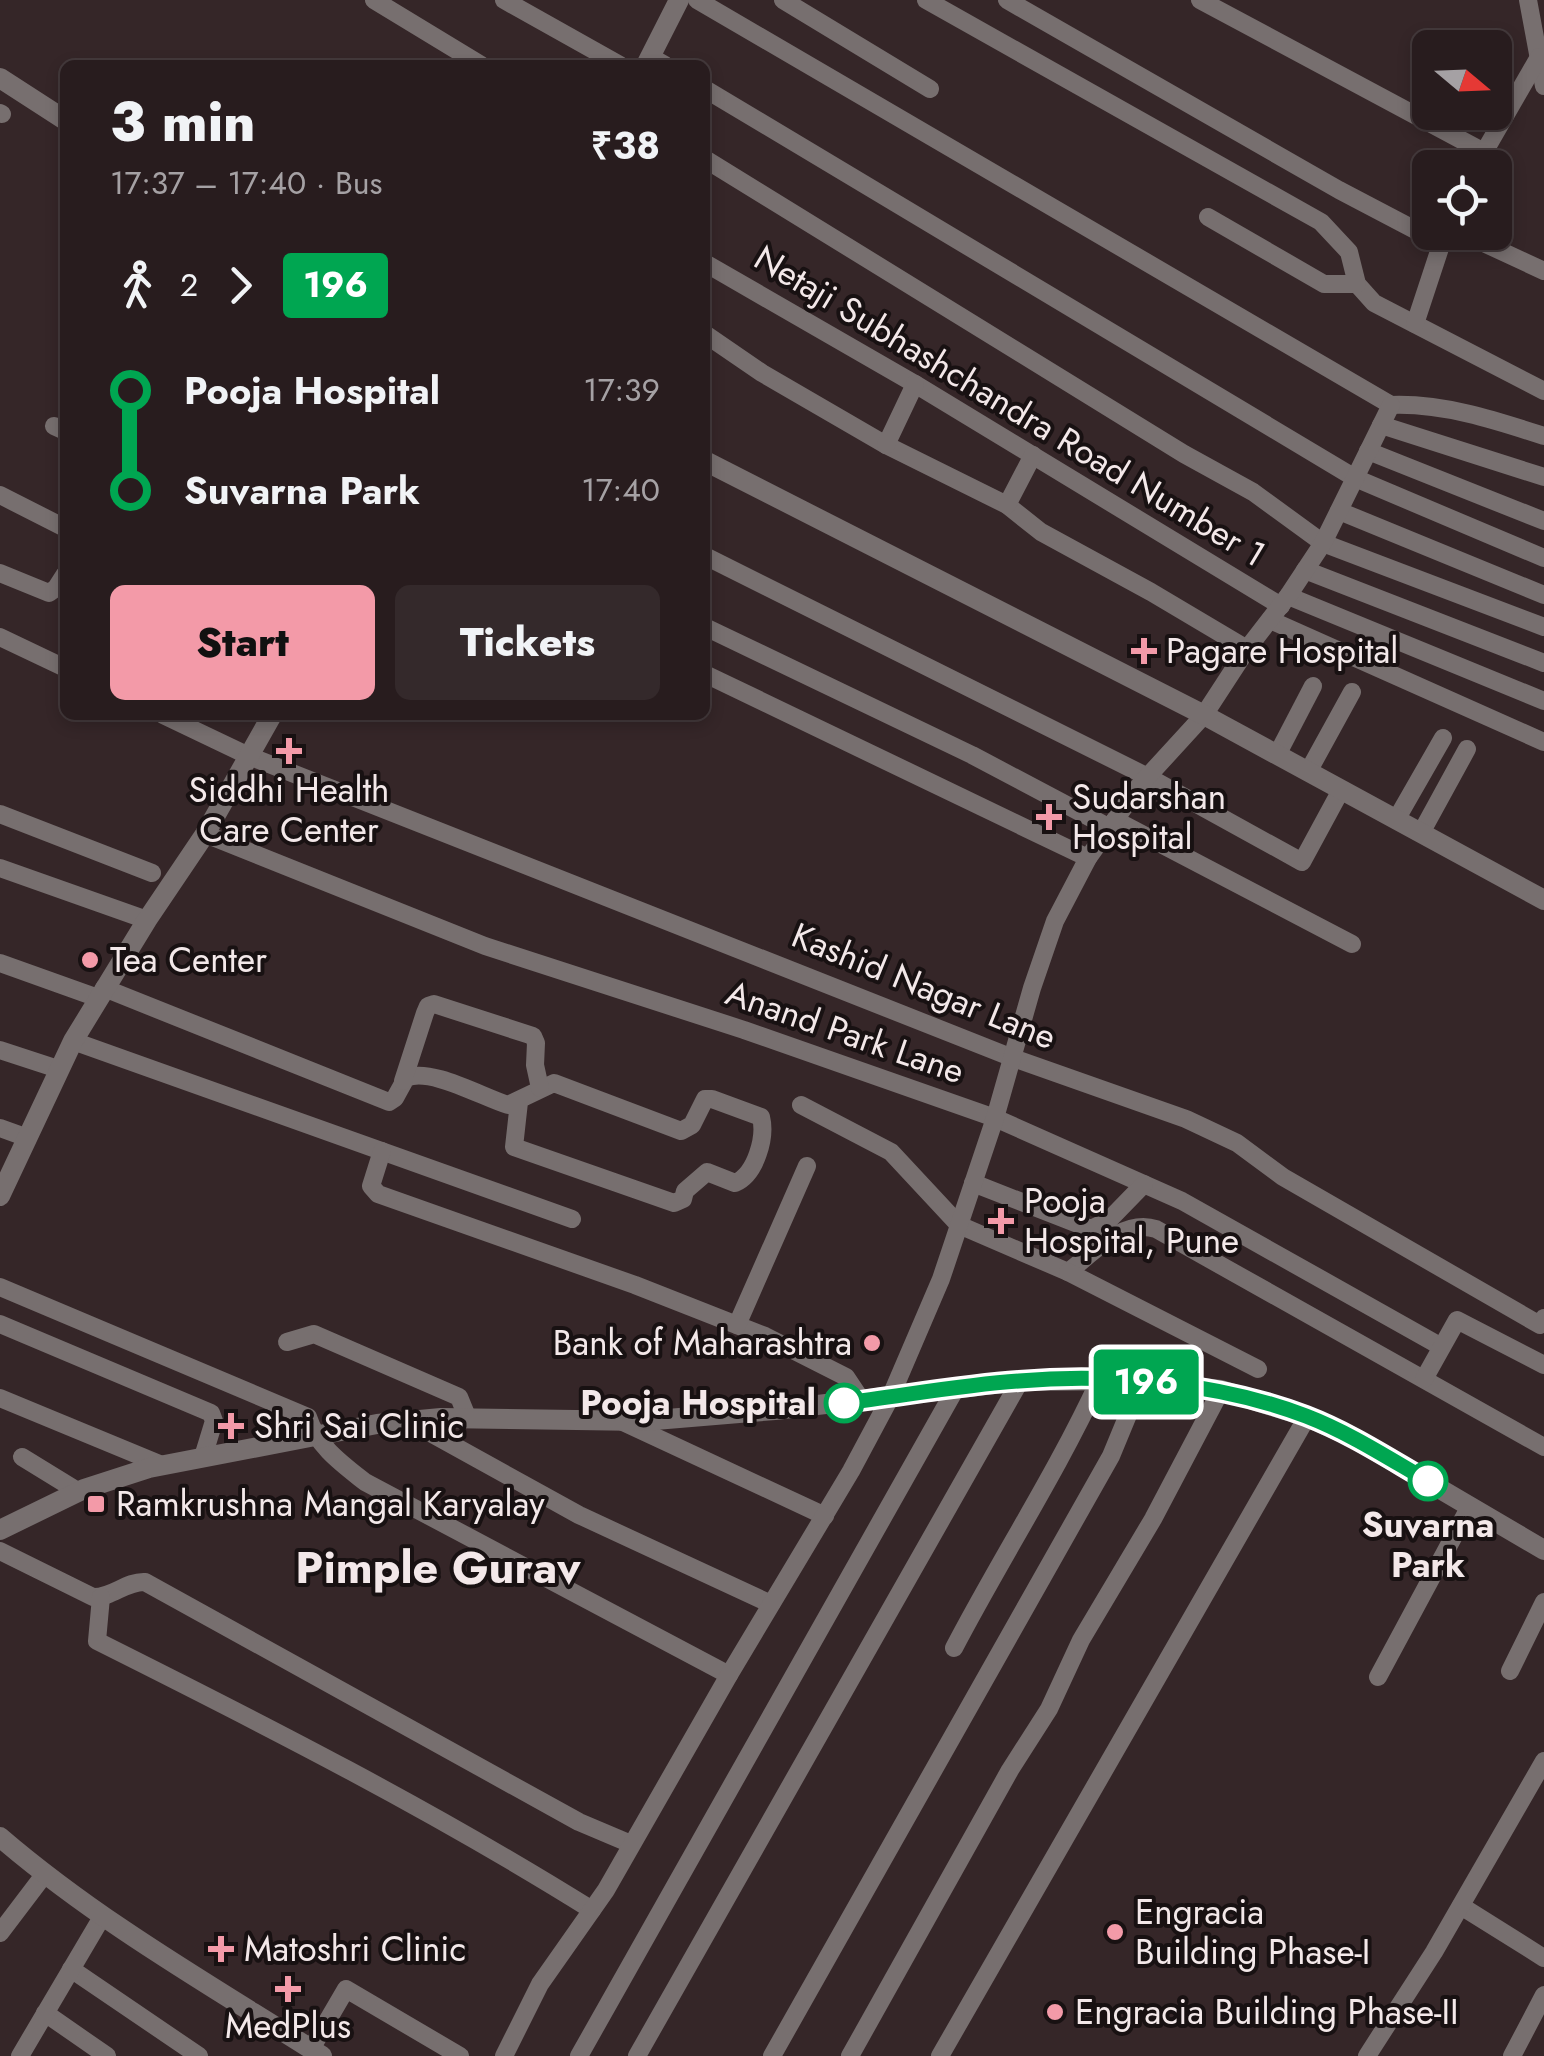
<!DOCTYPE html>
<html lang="en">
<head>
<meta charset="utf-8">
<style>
  :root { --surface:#281c1e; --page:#34292b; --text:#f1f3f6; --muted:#a5a1a4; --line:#443a3c; --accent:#f39aa8 }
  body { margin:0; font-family:Jost,sans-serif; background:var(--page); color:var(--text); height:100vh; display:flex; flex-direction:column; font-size:38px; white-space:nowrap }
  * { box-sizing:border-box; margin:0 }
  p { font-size:32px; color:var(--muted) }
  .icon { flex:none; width:55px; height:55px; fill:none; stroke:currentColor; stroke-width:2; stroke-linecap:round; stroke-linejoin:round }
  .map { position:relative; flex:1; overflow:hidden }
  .details { position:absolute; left:60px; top:60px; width:650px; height:660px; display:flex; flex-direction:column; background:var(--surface); border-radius:15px; box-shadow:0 5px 15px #0003,0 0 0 2px var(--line) }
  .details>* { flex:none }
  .badge { padding:0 20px; border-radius:8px; font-size:35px; line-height:65px }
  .needle { width:65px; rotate:109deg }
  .fabs { position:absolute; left:1412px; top:30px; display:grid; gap:20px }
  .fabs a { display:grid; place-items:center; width:100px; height:100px; border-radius:15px; background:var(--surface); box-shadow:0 5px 15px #0003,0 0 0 2px var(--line); font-size:50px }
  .map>.badge { position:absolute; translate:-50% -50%; box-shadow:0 0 0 5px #fff }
  .legs { display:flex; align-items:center; gap:15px; height:110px; padding:0 50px; font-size:32px }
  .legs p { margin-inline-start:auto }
  .headline { display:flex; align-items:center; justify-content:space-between; height:170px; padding:0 50px }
  h1 { font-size:55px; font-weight:800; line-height:75px }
  .primary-button { display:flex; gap:20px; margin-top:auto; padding:20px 50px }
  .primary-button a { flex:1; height:115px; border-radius:15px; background:var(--accent); color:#111; font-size:40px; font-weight:800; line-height:115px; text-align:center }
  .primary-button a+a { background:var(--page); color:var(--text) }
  ul { padding:0 50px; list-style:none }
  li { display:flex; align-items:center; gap:35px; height:100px; font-size:38px }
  li i { display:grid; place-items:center; width:15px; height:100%; margin:0 12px; background:currentColor }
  li i::after { content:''; width:25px; height:25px; margin:-12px; border:8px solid; border-radius:50%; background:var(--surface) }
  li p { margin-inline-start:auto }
  li:first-child i { background:linear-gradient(#0000 50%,currentColor 0) }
  li:last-child i { background:linear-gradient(currentColor 50%,#0000 0) }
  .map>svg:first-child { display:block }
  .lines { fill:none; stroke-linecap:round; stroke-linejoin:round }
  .minor { stroke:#776f6f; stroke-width:18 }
  .tertiary { stroke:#776f6f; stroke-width:20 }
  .line-1-casing { stroke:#fff; stroke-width:22 }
  .line-1 { stroke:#00a651; stroke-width:15 }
  .poi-dot { fill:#f39aa8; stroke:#181112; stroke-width:4 }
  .stop-1-dot { fill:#fff; stroke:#00a651; stroke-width:5 }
  .labels { text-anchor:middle; stroke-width:8; stroke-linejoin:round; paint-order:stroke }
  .street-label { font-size:35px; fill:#f3e8e9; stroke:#181112 }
  .poi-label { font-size:35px; fill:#f3e8e9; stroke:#181112; text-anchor:start }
  .stop-label { font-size:35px; font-weight:bold; fill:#f3e8e9; stroke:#181112; text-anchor:end }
  .district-label { font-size:45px; font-weight:bold; fill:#f3e8e9; stroke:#181112 }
</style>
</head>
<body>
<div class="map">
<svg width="1544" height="2056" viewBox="0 0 1544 2056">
  <rect width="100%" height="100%" fill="#352628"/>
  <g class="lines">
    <g class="minor">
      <path d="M 374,0 L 481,65"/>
      <path d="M 504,0 L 620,65"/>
      <path d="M 697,0 L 1391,405 C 1443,403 1495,420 1544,436"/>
      <path d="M 783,0 L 930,89"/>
      <path d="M 926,0 L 1321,222 L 1349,252 L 1357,284 L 1374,303 L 1544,391"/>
      <path d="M 1007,0 L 1339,190 L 1440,243"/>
      <path d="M 1200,0 L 1482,151"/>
      <path d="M 1528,0 L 1544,86"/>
      <path d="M 651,57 L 665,65"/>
      <path d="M 705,89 L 1355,478 L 1544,558"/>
      <path d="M 0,113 L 2,114"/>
      <path d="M 705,159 L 1184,454 L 1253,492 L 1323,543 L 1544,627"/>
      <path d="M 1475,168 L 1539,57"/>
      <path d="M 1208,217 L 1324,284 L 1357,284"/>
      <path d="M 1460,232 L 1544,271"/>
      <path d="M 705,263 L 915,384 L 1281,606"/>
      <path d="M 1415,324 L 1445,233"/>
      <path d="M 705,334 L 762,373 L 886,445 L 1007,505 L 1041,532 L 1151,592 L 1247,649"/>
      <path d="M 1381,425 L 1544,477"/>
      <path d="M 54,426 L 65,431"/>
      <path d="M 886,445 L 915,384"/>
      <path d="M 1368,451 L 1544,521"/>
      <path d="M 0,495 L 65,528"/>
      <path d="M 1007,505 L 1033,455"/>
      <path d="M 1339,511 L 1544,595"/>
      <path d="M 705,556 L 1148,777 L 1302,862 L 1341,790"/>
      <path d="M 1305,570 L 1544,663"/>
      <path d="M 0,573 L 49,593 L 56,588 L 65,574"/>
      <path d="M 1288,596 L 1544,701"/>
      <path d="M 1270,620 L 1544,742"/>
      <path d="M 705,627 L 972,755 L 1110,828"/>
      <path d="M 0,637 L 65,668"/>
      <path d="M 705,674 L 1088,858"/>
      <path d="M 163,715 L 249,756 L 1013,1058 L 1186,1119 L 1237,1143 L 1283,1177 L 1540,1325 L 1544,1318"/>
      <path d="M 1277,755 L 1313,686"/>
      <path d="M 1308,772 L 1352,692"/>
      <path d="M 0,814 L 152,873"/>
      <path d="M 1115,820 L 1352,944"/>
      <path d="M 1396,820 L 1443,738"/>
      <path d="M 1421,833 L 1467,749"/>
      <path d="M 205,834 L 485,946 L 744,1030 L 995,1118 L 1182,1201 L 1440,1346"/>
      <path d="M 0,868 L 147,920"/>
      <path d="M 0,963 L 98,998"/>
      <path d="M 104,988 L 389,1102 L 395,1098 L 406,1078 C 430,1067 482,1097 508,1105 L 554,1083 L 681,1131 L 692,1125 L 705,1099 L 712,1099 L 761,1117 C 766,1137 756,1174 735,1183 L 707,1172 L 685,1191 L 683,1199 L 674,1203 L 514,1147 L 519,1102"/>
      <path d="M 73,1041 L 572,1219"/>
      <path d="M 0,1050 L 58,1069"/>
      <path d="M 403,1081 L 425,1013 L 428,1006 L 434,1004 L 533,1036 L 536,1043 L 535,1065 L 540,1088"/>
      <path d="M 801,1105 L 891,1152 L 959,1225 L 1068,1272 C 1093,1253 1123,1218 1156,1229 L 1544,1447"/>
      <path d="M 0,1128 L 25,1137"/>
      <path d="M 382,1151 L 371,1186 L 378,1194 L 635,1285 L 765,1336 L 846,1377 L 862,1401"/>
      <path d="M 973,1183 L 1091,1229 L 1108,1221 L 1144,1184"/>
      <path d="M 1068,1272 L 1258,1369"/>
      <path d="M 0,1287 L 308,1417 C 317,1446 341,1463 365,1482 L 729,1675"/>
      <path d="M 0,1324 L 211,1413 L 214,1421 L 203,1457"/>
      <path d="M 737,1325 L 807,1166"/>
      <path d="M 287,1342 L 314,1334 L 459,1397 L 468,1419"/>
      <path d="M 1424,1379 L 1457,1320 L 1544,1365"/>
      <path d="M 0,1398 L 162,1465"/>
      <path d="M 409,1421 L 579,1515 L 771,1604"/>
      <path d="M 621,1421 L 825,1516"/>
      <path d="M 22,1457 L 79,1492"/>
      <path d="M 0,1551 L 93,1597 C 112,1598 126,1581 145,1582 L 579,1822 L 631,1844"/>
      <path d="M 101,1597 L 97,1641 C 265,1725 432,1810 592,1910"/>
      <path d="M 954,1648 C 1001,1558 1057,1472 1099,1381"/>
      <path d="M 1510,1671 L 1544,1602"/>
      <path d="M 1378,1677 L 1470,1506"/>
      <path d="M 1461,1906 L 1544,1958"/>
      <path d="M 0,1933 L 44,1875"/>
      <path d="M 71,1969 L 199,2056"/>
      <path d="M 45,2013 L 107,2056"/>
      <path d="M 311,2049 L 346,1989 L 460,2056"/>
      <path d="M 20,2056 L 102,1917"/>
      <path d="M 504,2056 L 540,1984 L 606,1890 L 729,1675 L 851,1471 L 890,1398 L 941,1279 L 995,1118 L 1032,988 L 1055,921 L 1088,858 L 1139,786 L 1204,715 L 1247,649 L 1288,596 L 1323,543 L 1391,405"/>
      <path d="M 579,2056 L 956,1388"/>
      <path d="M 637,2056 L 1020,1381"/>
      <path d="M 772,2056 L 1111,1456 L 1142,1381"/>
      <path d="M 850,2056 L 1010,1770 L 1049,1709 L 1081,1640 L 1153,1519 L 1221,1390"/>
      <path d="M 940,2056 L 1307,1417"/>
      <path d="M 1367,2056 L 1434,1952 L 1544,1761"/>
      <path d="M 1512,2056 L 1544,1995"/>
    </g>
    <g class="tertiary">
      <path d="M 646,65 L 679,0"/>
      <path d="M 0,78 L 65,120"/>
      <path d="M 705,461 L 1204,715 L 1544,900"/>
      <path d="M 0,1196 L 73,1041 L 147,920 L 205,834 L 272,715"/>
      <path d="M 0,1530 L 84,1489 L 149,1468 L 377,1424 L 441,1418 L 643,1421 L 775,1410 L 1020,1381 L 1131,1380 L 1221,1390 L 1307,1417 L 1350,1436 L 1544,1550"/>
      <path d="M 0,1837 C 99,1922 212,1986 322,2056"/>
    </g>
  </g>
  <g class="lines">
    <defs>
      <path id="line-1" d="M 844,1403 C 902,1396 961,1385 1019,1381 C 1113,1373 1219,1383 1306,1416 C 1350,1433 1388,1458 1428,1481"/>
    </defs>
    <use href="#line-1" class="line-1-casing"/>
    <use href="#line-1" class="line-1"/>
  </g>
  <g class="poi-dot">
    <path d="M1139 636h10v10h10v10h-10v10h-10v-10h-10v-10h10z"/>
    <path d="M284 736h10v10h10v10h-10v10h-10v-10h-10v-10h10z"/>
    <path d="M1044 802h10v10h10v10h-10v10h-10v-10h-10v-10h10z"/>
    <circle cx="90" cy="960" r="10"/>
    <path d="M996 1206h10v10h10v10h-10v10h-10v-10h-10v-10h10z"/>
    <circle cx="872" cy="1343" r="10"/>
    <path d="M226 1411h10v10h10v10h-10v10h-10v-10h-10v-10h10z"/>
    <rect x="86" y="1494" width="20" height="20" rx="5"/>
    <circle cx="1115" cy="1932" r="10"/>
    <path d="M216 1934h10v10h10v10h-10v10h-10v-10h-10v-10h10z"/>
    <path d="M283 1974h10v10h10v10h-10v10h-10v-10h-10v-10h10z"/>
    <circle cx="1055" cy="2012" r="10"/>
  </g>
  <g class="stop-1-dot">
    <circle cx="844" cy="1403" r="18"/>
    <circle cx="1428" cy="1481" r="18"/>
  </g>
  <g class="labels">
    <g class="street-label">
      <text transform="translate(1010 406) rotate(31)" y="12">Netaji Subhashchandra Road Number 1</text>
      <text transform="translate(924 986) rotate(22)" y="12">Kashid Nagar Lane</text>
      <text transform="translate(845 1032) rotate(19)" y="12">Anand Park Lane</text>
    </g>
    <g class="poi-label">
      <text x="1166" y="663">Pagare Hospital</text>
      <text x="289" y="802" text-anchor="middle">Siddhi Health<tspan x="289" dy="40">Care Center</tspan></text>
      <text x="1072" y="809">Sudarshan<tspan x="1072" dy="40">Hospital</tspan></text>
      <text x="110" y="972">Tea Center</text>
      <text x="1024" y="1213">Pooja<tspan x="1024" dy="40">Hospital, Pune</tspan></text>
      <text x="852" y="1355" text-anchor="end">Bank of Maharashtra</text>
      <text x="254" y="1438">Shri Sai Clinic</text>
      <text x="116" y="1516">Ramkrushna Mangal Karyalay</text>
      <text x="1135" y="1924">Engracia<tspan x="1135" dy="40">Building Phase-I</tspan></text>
      <text x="244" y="1961">Matoshri Clinic</text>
      <text x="1075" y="2024">Engracia Building Phase-II</text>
      <text x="288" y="2038" text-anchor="middle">MedPlus</text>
    </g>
    <g class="stop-label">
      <text x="816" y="1415">Pooja Hospital</text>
      <text x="1428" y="1537" text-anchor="middle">Suvarna<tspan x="1428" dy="40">Park</tspan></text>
    </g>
    <g class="district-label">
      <text x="438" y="1583">Pimple Gurav</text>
    </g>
  </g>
</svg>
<div class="fabs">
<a><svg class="needle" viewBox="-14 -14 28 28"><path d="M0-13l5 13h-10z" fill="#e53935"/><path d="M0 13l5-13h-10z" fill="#a5a1a4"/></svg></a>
<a><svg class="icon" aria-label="locate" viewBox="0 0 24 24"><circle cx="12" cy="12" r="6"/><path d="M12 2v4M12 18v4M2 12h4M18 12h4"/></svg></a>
</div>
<b class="badge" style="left:1146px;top:1382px;background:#00a651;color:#fff">196</b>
<section class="details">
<div class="headline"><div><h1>3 min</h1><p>17:37 – 17:40 · Bus</p></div><b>₹38</b></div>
<div class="legs"><svg class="icon" aria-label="walk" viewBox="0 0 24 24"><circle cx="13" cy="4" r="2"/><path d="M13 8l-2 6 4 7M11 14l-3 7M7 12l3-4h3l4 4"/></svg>2<svg class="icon" aria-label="forward" viewBox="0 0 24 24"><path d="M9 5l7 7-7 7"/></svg><b class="badge" style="background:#00a651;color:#fff">196</b></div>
<ul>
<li><i style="color:#00a651"></i><b>Pooja Hospital</b><p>17:39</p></li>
<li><i style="color:#00a651"></i><b>Suvarna Park</b><p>17:40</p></li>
</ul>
<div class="primary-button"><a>Start</a><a>Tickets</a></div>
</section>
</div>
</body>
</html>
